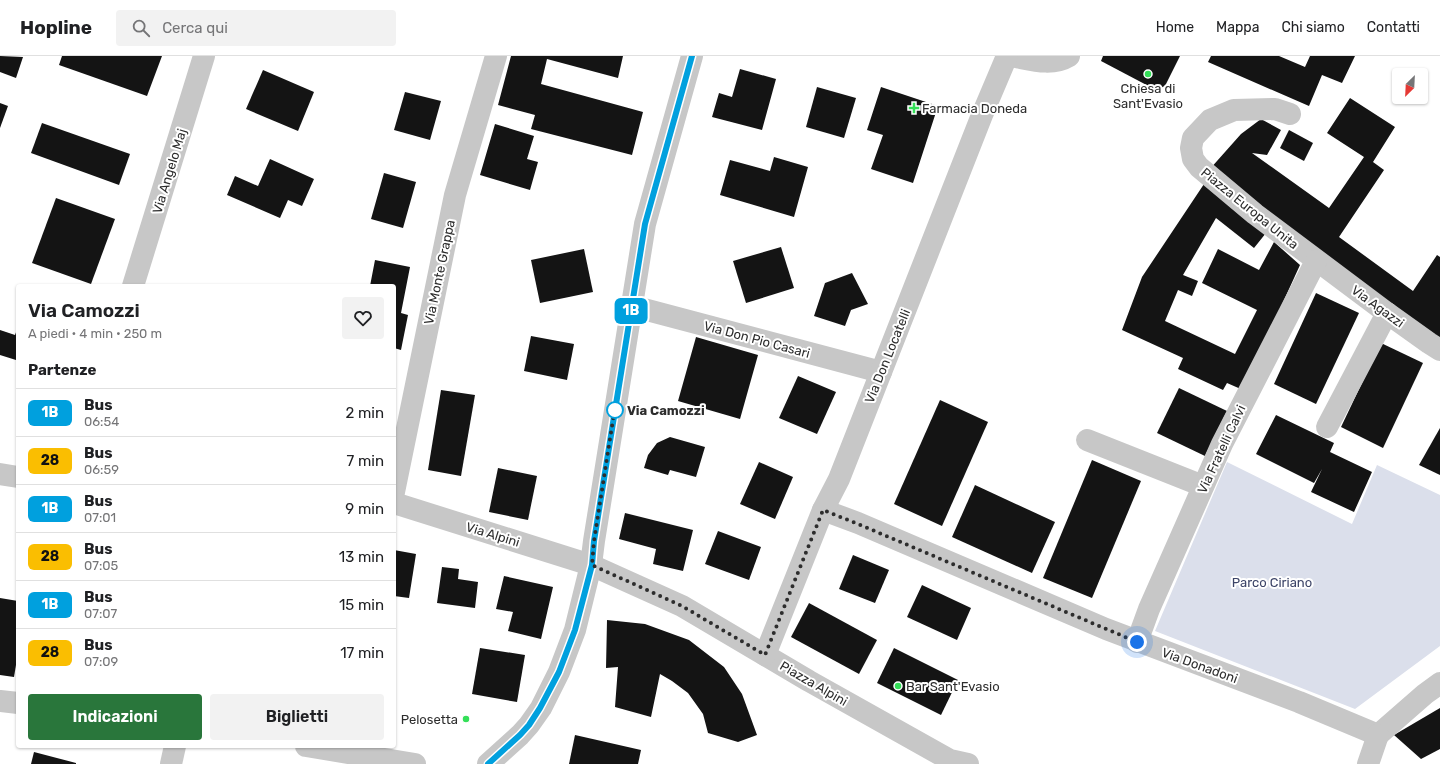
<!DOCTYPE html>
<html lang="it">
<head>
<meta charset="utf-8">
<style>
  :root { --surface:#fff; --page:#f2f2f2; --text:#202124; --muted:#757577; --line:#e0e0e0; --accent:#29763b }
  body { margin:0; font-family:Rubik,sans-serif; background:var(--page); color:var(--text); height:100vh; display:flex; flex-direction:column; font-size:15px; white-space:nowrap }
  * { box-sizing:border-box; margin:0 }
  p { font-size:13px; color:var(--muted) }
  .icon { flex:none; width:22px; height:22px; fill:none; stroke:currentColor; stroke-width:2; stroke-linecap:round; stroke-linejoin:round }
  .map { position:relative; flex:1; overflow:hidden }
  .panel { position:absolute; left:16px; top:228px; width:380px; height:464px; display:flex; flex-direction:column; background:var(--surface); border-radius:4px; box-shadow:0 1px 3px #0004 }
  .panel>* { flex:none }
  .badge { padding:0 8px; border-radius:6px; font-size:14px; line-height:26px }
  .needle { width:26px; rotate:204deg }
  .tools { position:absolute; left:1392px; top:12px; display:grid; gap:8px }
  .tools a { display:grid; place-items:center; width:36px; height:36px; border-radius:4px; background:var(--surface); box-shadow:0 1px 3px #0004; font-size:20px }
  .you { position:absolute; width:20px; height:20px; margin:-10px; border:3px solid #fff; border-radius:50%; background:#1a73e8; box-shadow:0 0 0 6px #1a73e833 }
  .map>.badge { position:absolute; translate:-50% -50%; box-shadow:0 0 0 2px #fff }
  h2 { padding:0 12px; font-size:15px; line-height:36px }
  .round { display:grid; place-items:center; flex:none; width:42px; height:42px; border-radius:4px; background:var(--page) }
  .headline { display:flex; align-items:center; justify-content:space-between; height:68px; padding:0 12px }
  h1 { font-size:19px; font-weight:600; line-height:30px }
  .cta { display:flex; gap:8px; margin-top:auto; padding:8px 12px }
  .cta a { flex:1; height:46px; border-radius:4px; background:var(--accent); color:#fff; font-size:16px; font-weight:600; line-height:46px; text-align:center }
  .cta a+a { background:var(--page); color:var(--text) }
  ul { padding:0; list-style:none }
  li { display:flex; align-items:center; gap:12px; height:48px; padding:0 12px; border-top:1px solid var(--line) }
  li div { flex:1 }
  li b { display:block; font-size:15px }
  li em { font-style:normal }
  li .badge { min-width:44px; font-weight:700; text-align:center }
  header { display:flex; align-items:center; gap:24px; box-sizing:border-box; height:56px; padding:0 20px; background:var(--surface); border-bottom:1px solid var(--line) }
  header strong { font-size:19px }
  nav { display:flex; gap:22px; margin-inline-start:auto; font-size:14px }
  .search { width:280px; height:36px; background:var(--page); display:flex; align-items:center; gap:10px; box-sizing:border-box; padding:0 14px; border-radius:4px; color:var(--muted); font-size:15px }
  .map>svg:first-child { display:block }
  .green { fill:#dbdfeb }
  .building { fill:#141414 }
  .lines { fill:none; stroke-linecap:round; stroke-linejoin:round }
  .minor { stroke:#c7c7c7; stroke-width:22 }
  .line-casing { stroke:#fff; stroke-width:9 }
  .line { stroke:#00a0de; stroke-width:6 }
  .walk { stroke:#2d2d2d; stroke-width:4; stroke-dasharray:0 7.2 }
  .poi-dot { fill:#34df58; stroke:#fff; stroke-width:1.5 }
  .stop-dot { fill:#fff; stroke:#00a0de; stroke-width:2 }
  .labels { text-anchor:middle; stroke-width:4; stroke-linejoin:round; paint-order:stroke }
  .poi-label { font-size:13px; fill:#2d2d2d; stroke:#fff; text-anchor:start }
  .street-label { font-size:13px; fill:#2d2d2d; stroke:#fff }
  .stop-label { font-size:13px; font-weight:bold; fill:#2d2d2d; stroke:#fff; text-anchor:start }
  .park-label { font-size:13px; fill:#3c4467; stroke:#fff }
</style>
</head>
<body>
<header>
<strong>Hopline</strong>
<div class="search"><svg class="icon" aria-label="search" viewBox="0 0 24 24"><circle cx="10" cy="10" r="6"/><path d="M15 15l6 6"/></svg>Cerca qui</div>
<nav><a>Home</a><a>Mappa</a><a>Chi siamo</a><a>Contatti</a></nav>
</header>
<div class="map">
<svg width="1440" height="708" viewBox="0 0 1440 708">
  <rect width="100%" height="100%" fill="#fff"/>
  <path class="green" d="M 1227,406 L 1352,468 L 1377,409 L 1440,439 L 1440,590 L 1355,653 L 1155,575 Z"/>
  <g class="building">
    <path d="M 0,0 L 23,1 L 16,22 L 0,16 Z"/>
    <path d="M 62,0 L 162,0 L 147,40 L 59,9 Z"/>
    <path d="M 511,0 L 623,0 L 618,22 L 547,3 L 541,28 L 643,56 L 632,99 L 531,73 L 535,59 L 498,49 Z"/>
    <path d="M 1103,0 L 1180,0 L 1165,30 L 1156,34 L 1101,5 Z"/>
    <path d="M 1211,0 L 1279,0 L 1305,11 L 1310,0 L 1355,0 L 1342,27 L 1322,19 L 1309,50 L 1208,6 Z"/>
    <path d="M 740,13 L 776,23 L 762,74 L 712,61 L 719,37 L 732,41 Z"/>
    <path d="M 263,14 L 314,36 L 298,75 L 246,53 Z"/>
    <path d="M 817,31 L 856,42 L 844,82 L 806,71 Z"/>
    <path d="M 881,31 L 938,50 L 913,127 L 871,113 L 883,79 L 867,74 Z"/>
    <path d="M 405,36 L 441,45 L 430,84 L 394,74 Z"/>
    <path d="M 1350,42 L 1395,71 L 1373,106 L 1384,114 L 1339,181 L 1413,235 L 1437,199 L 1440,201 L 1440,287 L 1209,114 L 1241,78 L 1261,63 L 1281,74 L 1267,99 L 1252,97 L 1329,152 L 1364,101 L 1327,77 Z"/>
    <path d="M 0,47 L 8,50 L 0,72 Z"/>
    <path d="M 42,67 L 130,98 L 119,129 L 31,97 Z"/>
    <path d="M 495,68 L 534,80 L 527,103 L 538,106 L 530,134 L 480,119 Z"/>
    <path d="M 1289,74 L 1313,87 L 1304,105 L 1280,92 Z"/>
    <path d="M 774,101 L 808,111 L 794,161 L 720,139 L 730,104 L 770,115 Z"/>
    <path d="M 270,103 L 314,123 L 302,150 L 288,144 L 280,162 L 227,139 L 235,120 L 258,130 Z"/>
    <path d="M 384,117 L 416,126 L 403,172 L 371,163 Z"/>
    <path d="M 1204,128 L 1266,177 L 1254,192 L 1216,162 L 1183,219 L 1198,225 L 1192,240 L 1178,234 L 1165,265 L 1235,298 L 1257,254 L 1202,227 L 1218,193 L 1259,214 L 1274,186 L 1300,209 L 1243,334 L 1227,327 L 1223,334 L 1178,313 L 1183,302 L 1122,274 L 1142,221 Z"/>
    <path d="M 56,142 L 115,163 L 91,228 L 32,207 Z"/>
    <path d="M 781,191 L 794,232 L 746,247 L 733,205 Z"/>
    <path d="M 584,193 L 593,236 L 540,247 L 531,204 Z"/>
    <path d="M 375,204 L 410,211 L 401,257 L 408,259 L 401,294 L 394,292 L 394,230 L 370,230 Z"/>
    <path d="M 852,217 L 868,248 L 851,254 L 845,270 L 814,260 L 825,227 Z"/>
    <path d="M 1316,237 L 1359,257 L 1316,348 L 1274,328 Z"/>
    <path d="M 18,271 L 18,298 L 16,304 L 0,299 L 0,274 L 15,279 Z"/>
    <path d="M 531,280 L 574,288 L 567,324 L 524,315 Z"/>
    <path d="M 696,281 L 758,299 L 740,363 L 678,345 Z"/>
    <path d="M 1381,287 L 1423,307 L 1383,392 L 1341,371 Z"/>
    <path d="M 798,320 L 836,336 L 817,378 L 779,362 Z"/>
    <path d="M 1179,332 L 1227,355 L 1205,400 L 1157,377 Z"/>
    <path d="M 441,334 L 475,339 L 461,420 L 428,414 Z"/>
    <path d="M 940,344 L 988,366 L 942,470 L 894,448 Z"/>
    <path d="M 1276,359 L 1334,387 L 1330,396 L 1372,416 L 1354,456 L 1311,436 L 1322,413 L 1314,427 L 1256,398 Z"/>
    <path d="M 1440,372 L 1440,419 L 1419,409 Z"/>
    <path d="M 670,381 L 705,391 L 696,421 L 670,414 L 668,419 L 644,412 L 648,399 L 657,387 Z"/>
    <path d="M 1092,404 L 1141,425 L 1092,542 L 1043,522 Z"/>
    <path d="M 759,406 L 793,421 L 775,463 L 740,448 Z"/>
    <path d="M 498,412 L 537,420 L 528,464 L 489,456 Z"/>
    <path d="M 975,429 L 1055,466 L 1032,517 L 952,481 Z"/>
    <path d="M 625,457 L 693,474 L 683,515 L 653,508 L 656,493 L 619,483 Z"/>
    <path d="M 718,475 L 761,491 L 749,524 L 705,508 Z"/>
    <path d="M 394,494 L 416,498 L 409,542 L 394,540 Z"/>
    <path d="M 853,499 L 889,514 L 875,547 L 839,533 Z"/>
    <path d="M 442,511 L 459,513 L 458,523 L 478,526 L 475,552 L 437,547 Z"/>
    <path d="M 504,520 L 553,531 L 541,583 L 508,575 L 513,556 L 496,553 Z"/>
    <path d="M 922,529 L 971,552 L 957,584 L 907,561 Z"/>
    <path d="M 0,542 L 18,545 L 18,597 L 14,621 L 0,619 Z"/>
    <path d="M 809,547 L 877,584 L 859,618 L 791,581 Z"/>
    <path d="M 607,564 L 645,568 L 689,584 L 724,611 L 742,638 L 757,679 L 738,686 L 708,677 L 703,658 L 688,637 L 672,625 L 660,618 L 651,661 L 615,651 L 618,611 L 606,612 Z"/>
    <path d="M 480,592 L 525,599 L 517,646 L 472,638 Z"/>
    <path d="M 894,592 L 958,624 L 941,659 L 877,627 Z"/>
    <path d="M 1440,652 L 1440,693 L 1421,703 L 1394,679 Z"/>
    <path d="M 575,679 L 641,694 L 638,708 L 569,708 Z"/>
    <path d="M 34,696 L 76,707 L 76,708 L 31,708 Z"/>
  </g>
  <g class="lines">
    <g class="minor">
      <path d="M 1010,0 C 1029,3 1051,11 1069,0"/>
      <path d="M 1290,58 L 1275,53 L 1234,54 L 1210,64 L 1193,82 L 1191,92 L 1193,103 L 1199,111 L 1255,158 L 1387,257 L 1429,287 L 1440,294"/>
      <path d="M 133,230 L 204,0"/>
      <path d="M 632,250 L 881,316"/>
      <path d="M 1327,371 L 1387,257"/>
      <path d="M 1087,384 L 1203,430"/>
      <path d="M 0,418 L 18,421"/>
      <path d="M 394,436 L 455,139 L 496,0"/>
      <path d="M 394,447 L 591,509 L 682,550 L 809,625 L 950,704 L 968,708"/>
      <path d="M 823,454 L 858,467 L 1106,573 L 1299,646 L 1378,679"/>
      <path d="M 1137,586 L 1149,553 L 1222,388 L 1316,205"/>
      <path d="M 765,599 L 823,454 L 839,423 L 982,59 L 1007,0"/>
      <path d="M 0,645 L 18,647"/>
      <path d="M 1378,679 L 1425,638 L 1440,627"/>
      <path d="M 306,690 L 415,708"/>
      <path d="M 171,708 L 175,690"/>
      <path d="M 488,708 L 520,679 L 529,669 L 541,652 L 559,616 L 575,574 L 591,509 L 594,485 L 645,168 L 692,0"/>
      <path d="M 1368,708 L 1378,679"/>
    </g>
  </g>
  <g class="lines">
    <defs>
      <path id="line" d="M 488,708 L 520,679 L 529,669 L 540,652 L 559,616 L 575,574 L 592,509 L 594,485 L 645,168 L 692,0"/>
    </defs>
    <use href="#line" class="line-casing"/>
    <use href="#line" class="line"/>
    <path class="walk" d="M 615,354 L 615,351 L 594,485 L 592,509 L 682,550 L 765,599 L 823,454 L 858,468 L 1137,586"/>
  </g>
  <g class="poi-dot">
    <circle cx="1148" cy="18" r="4"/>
    <path d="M912 46h4v4h4v4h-4v4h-4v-4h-4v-4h4z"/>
    <circle cx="898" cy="630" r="4"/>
    <circle cx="466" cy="663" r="4"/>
  </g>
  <circle class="stop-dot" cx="615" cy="354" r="8"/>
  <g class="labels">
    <g class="poi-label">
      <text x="1148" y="37" text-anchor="middle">Chiesa di<tspan x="1148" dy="15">Sant'Evasio</tspan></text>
      <text x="922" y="57">Farmacia Doneda</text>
      <text x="906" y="635">Bar Sant'Evasio</text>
      <text x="458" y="668" text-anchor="end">Pelosetta</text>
    </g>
    <g class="street-label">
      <text transform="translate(169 115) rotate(-73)" y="5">Via Angelo Maj</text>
      <text transform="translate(1250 152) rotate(39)" y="5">Piazza Europa Unita</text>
      <text transform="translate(439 216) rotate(-78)" y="5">Via Monte Grappa</text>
      <text transform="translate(1378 250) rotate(36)" y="5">Via Agazzi</text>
      <text transform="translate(757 283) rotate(15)" y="5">Via Don Pio Casari</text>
      <text transform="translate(887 300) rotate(-68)" y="5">Via Don Locatelli</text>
      <text transform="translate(1221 393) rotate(-65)" y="5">Via Fratelli Calvi</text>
      <text transform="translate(493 478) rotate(17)" y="5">Via Alpini</text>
      <text transform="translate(1200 609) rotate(20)" y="5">Via Donadoni</text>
      <text transform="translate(814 627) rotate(30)" y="5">Piazza Alpini</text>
    </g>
    <g class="stop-label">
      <text x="627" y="359">Via Camozzi</text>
    </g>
    <g class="park-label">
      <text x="1272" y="531">Parco Ciriano</text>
    </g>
  </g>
</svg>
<div class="tools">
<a><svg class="needle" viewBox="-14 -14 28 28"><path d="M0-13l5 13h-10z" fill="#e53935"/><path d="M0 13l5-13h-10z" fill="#757577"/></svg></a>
</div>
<div class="you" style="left:1137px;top:586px"></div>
<b class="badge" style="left:631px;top:255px;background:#00a0de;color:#fff">1B</b>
<section class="panel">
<div class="headline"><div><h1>Via Camozzi</h1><p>A piedi · 4 min · 250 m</p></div><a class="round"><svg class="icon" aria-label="heart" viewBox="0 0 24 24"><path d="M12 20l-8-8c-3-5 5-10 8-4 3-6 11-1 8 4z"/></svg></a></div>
<h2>Partenze</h2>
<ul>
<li><span class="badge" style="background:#00a0de;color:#fff">1B</span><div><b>Bus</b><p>06:54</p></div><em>2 min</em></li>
<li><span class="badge" style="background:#fabe01;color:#111">28</span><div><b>Bus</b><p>06:59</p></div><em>7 min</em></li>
<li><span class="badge" style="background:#00a0de;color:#fff">1B</span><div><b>Bus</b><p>07:01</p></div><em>9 min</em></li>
<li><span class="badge" style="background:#fabe01;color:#111">28</span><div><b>Bus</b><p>07:05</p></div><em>13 min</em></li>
<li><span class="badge" style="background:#00a0de;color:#fff">1B</span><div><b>Bus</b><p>07:07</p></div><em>15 min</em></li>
<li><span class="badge" style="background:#fabe01;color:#111">28</span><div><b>Bus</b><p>07:09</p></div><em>17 min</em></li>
</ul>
<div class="cta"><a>Indicazioni</a><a>Biglietti</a></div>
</section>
</div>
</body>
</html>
